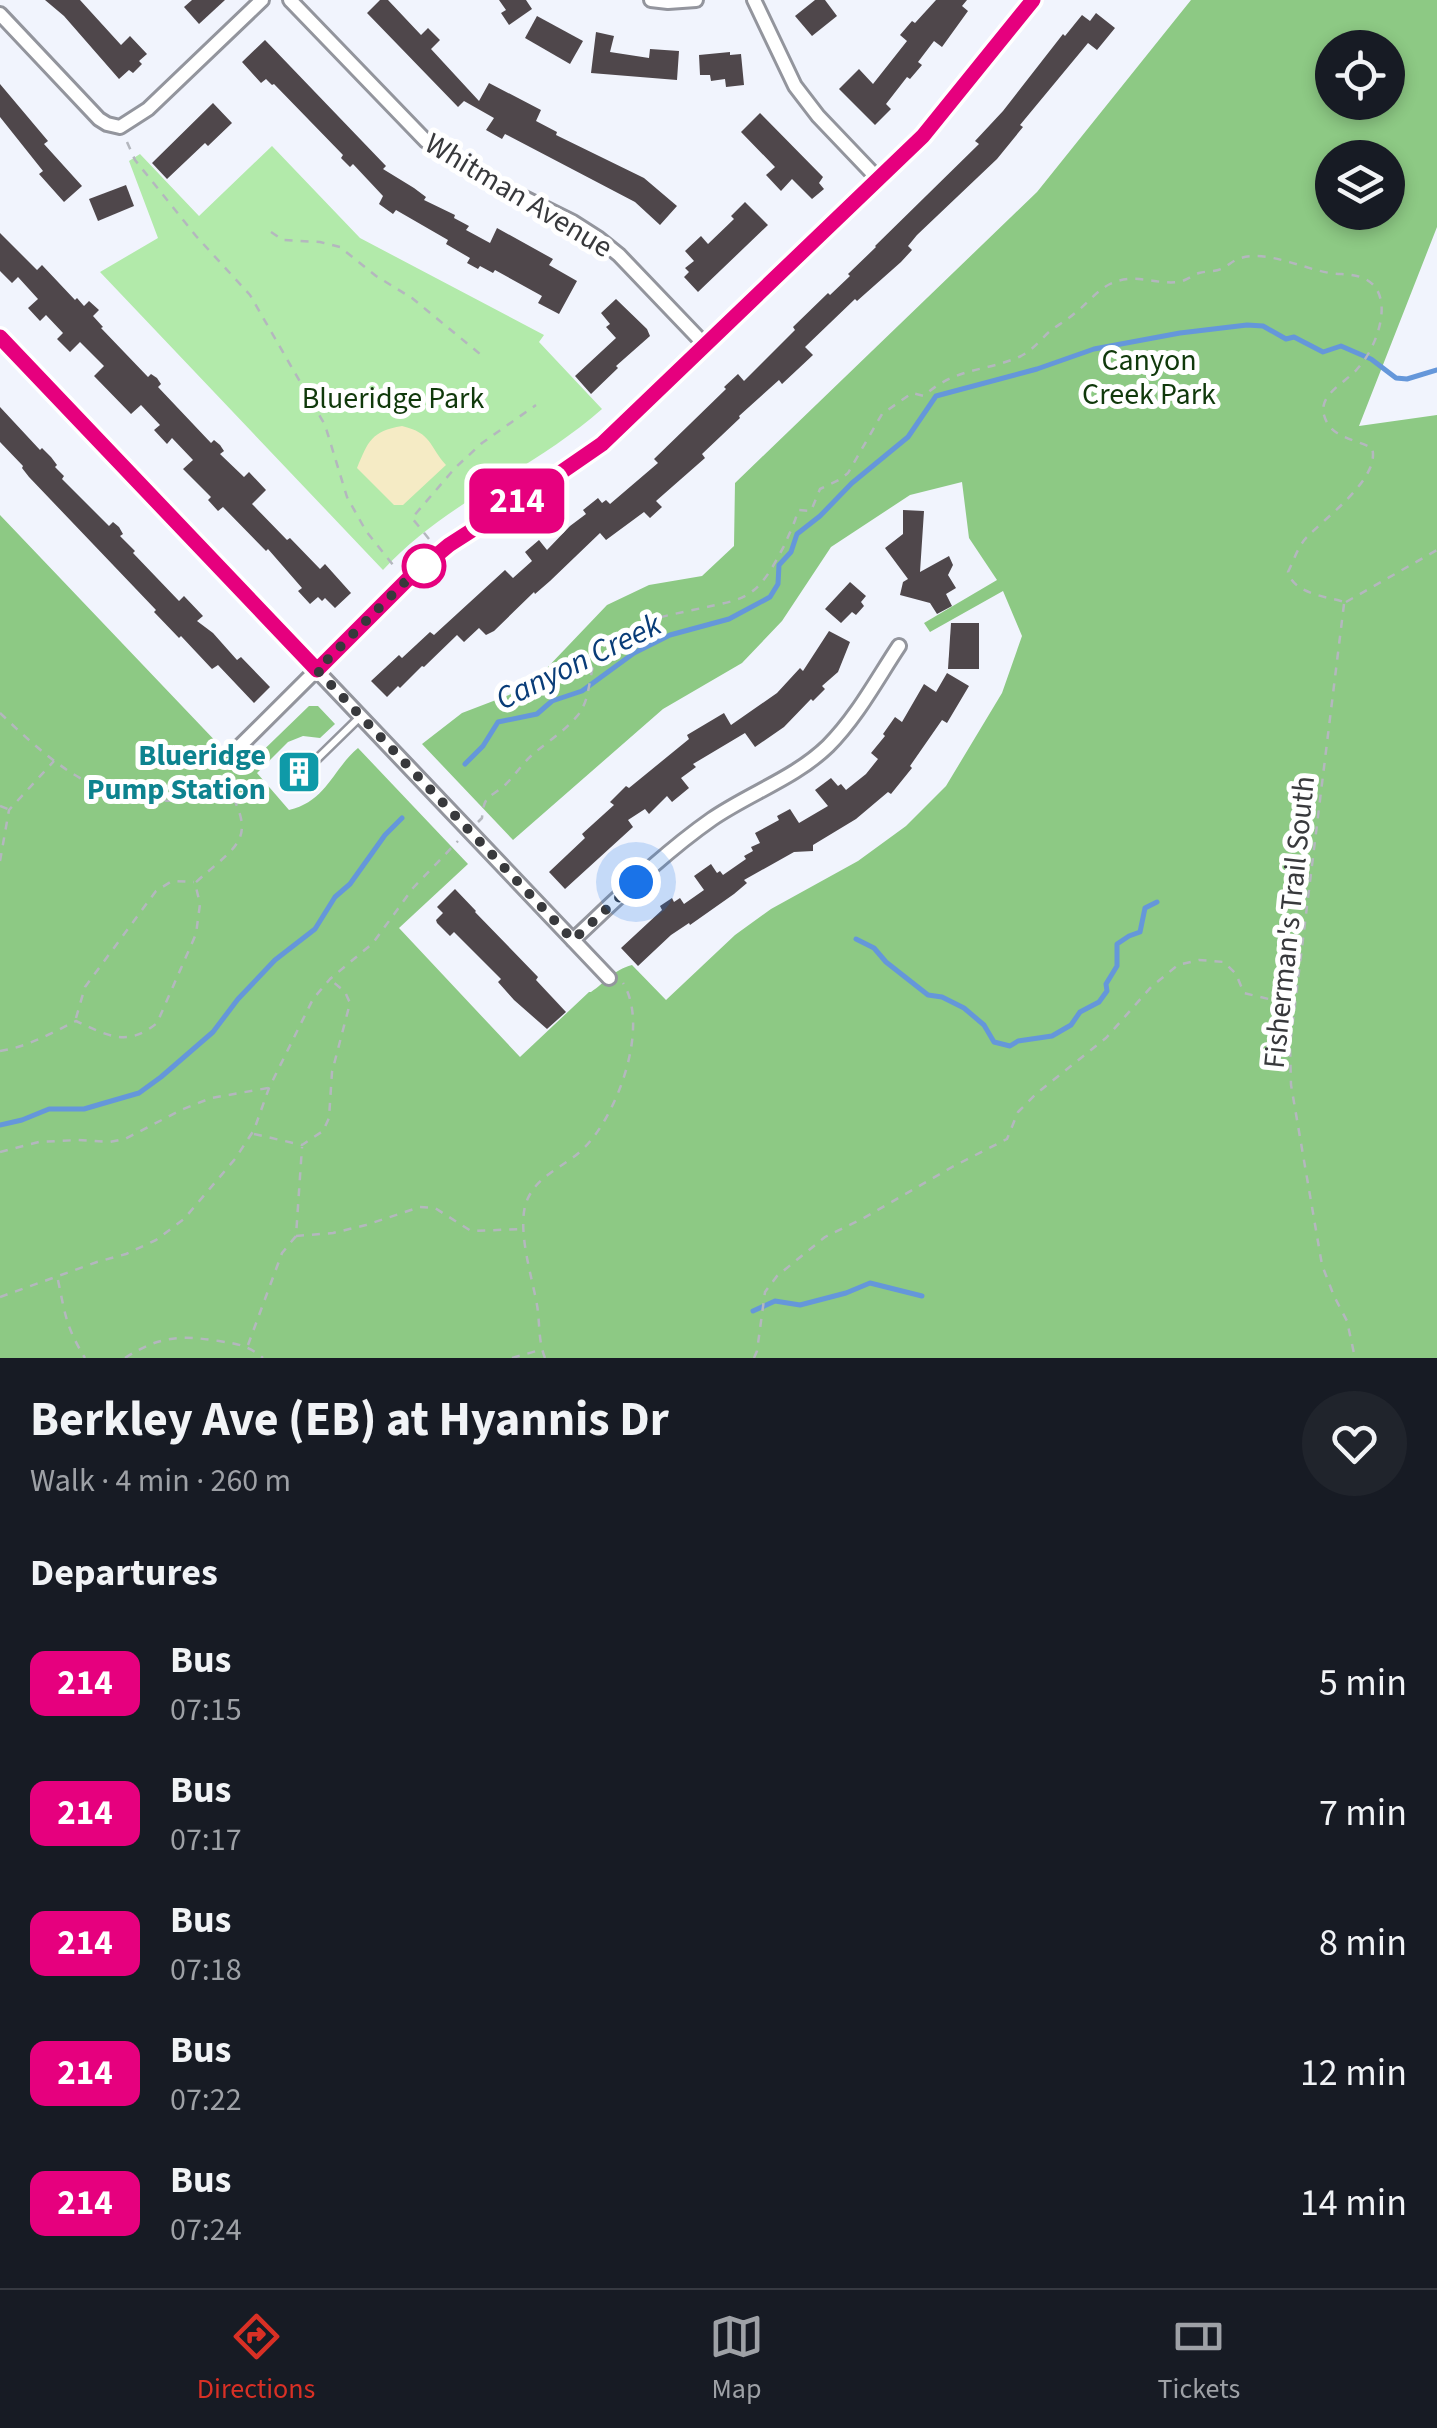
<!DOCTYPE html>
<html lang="en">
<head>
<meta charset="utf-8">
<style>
  :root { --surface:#171b24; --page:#20242c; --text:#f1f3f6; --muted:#9ea1a6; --line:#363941; --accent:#d93025 }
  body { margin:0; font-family:"Source Sans 3",sans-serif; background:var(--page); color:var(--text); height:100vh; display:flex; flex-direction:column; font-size:38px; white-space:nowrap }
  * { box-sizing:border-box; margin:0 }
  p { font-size:32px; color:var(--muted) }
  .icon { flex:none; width:55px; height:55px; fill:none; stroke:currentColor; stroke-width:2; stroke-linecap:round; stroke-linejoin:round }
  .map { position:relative; height:1358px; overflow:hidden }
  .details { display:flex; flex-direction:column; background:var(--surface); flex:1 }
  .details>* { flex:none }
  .badge { padding:0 20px; border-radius:15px; font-size:35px; line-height:65px }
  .controls { position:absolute; left:1315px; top:30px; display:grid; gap:20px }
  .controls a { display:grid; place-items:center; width:90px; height:90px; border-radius:50%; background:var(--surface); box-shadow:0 5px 15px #0003; font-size:50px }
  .you { position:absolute; width:50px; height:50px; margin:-25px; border:8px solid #fff; border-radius:50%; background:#1a73e8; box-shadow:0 0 0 15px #1a73e833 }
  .map>.badge { position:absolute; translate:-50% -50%; box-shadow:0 0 0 5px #fff }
  h2 { padding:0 30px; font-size:38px; line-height:90px }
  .round { display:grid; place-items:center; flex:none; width:105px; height:105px; border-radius:52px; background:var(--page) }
  .head { display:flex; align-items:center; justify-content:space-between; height:170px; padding:0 30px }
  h1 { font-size:48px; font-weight:700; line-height:75px }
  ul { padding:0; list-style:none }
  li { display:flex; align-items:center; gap:30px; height:130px; padding:0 30px }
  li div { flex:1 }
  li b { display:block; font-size:38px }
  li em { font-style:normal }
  li .badge { min-width:110px; font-weight:700; text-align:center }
  .tab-bar { display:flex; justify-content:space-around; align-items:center; height:140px; border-top:2px solid var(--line); background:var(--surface); font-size:28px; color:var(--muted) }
  .tab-bar a { display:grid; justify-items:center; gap:5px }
  .tab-bar .selected { color:var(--accent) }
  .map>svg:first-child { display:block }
  .green { fill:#b2eaaa }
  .forest { fill:#8dc984; fill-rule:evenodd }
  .sand { fill:#f5ebc5 }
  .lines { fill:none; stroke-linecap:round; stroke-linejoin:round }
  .stream { stroke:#6597da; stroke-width:5 }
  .building { fill:#4f474b }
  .lane-casing { stroke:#93959d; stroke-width:11 }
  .street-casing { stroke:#93959d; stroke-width:18 }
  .path { stroke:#b4b7be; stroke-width:2.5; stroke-dasharray:8 8; stroke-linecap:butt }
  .lane { stroke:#fff; stroke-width:6 }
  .street { stroke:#fff; stroke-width:12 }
  .line-casing { stroke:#fff; stroke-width:22 }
  .line { stroke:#e6007e; stroke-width:15 }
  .walk { stroke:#38393c; stroke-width:10; stroke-dasharray:0 18 }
  .stop-dot { fill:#fff; stroke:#e6007e; stroke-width:5 }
  .labels { text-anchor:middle; stroke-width:10; stroke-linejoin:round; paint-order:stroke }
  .street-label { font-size:30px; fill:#38393c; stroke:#fff }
  .park-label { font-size:30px; fill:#10390b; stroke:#fff }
  .culture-label { font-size:30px; font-weight:bold; fill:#0d838f; stroke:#fff; text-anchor:end }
  .water-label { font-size:32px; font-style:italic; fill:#093c78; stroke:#fff }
</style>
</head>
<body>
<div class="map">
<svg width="1437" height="1358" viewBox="0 0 1437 1358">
  <rect width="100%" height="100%" fill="#f1f4fd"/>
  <path class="green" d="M 272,146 L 360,238 L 544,335 L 539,342 L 602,409 C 533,470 447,501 383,570 L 100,272 L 158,238 L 129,161 L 140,154 L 199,216 Z"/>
  <path class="forest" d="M 1191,0 L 1437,0 L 1437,227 L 1359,426 L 1437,415 L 1437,1358 L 0,1358 L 0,515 L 243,770 L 309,706 L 318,706 L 335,724 L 320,738 L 303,736 L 288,742 L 257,773 L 289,810 C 327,801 332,770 358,748 L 468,864 L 399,928 L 520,1057 L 589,992 L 591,992 C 606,982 613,970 632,965 L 666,1000 L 735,935 L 771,909 L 858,861 L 906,826 L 946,786 L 1002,693 L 1022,636 L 1003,591 L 930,632 L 924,623 L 997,580 L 969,538 L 962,482 L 910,495 L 831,547 L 782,621 L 742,663 L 663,709 L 513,840 L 422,744 L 462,713 L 509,695 L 545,670 L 607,605 L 649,585 L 702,576 L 734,546 L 735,483 L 1037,192 ZM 1332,48 L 1388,48 L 1388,102 L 1332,102 ZM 1332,158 L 1388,158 L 1388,212 L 1332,212 Z"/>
  <path class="sand" d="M 402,426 C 432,433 429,446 446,465 L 403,505 L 394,505 L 357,468 C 368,442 371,431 402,426 Z"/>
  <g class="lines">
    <g class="stream">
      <path d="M 465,764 L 483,746 L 498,722 L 537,714 L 552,701 L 582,691 L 634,653 L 670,635 L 729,619 L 770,597 L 778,584 L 779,565 L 791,552 L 797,534 L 820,516 L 852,483 L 908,437 L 936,396 L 1037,369 L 1094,349 L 1180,333 L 1247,325 L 1263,326 L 1286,339 L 1294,337 L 1323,352 L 1341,346 L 1371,359 L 1396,378 L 1407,379 L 1437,370"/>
      <path d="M 856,939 L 874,948 L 886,962 L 928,995 L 942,997 L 964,1008 L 984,1025 L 994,1042 L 1010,1046 L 1018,1041 L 1052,1036 L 1071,1025 L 1080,1012 L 1099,1002 L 1107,991 L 1106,984 L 1117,966 L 1117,944 L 1129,936 L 1140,932 L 1145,908 L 1157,902"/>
      <path d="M 0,1125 L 22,1120 L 49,1109 L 84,1109 L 101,1104 L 139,1093 L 161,1077 L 213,1032 L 238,999 L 275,960 L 315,929 L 335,897 L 350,884 L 385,835 L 402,818"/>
      <path d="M 753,1311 L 775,1301 L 800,1305 L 846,1293 L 870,1283 L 922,1296"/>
    </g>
  </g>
  <g class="building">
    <path d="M 45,0 L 80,0 L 121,45 L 130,36 L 147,54 L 139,61 L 142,64 L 133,73 L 129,70 L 119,79 L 64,16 Z"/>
    <path d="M 192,0 L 225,0 L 199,24 L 184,7 Z"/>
    <path d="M 380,0 L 388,0 L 421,35 L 428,28 L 440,40 L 431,49 L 479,101 L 489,83 L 541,110 L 536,121 L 557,132 L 556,135 L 644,178 L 677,206 L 660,225 L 635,202 L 505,134 L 502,139 L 486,130 L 494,118 L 464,101 L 458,107 L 367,13 Z"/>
    <path d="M 499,0 L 526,0 L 532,9 L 509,25 L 501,13 L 506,10 Z"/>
    <path d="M 815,0 L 825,0 L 837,16 L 812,36 L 795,16 Z"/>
    <path d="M 936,0 L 967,0 L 962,6 L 968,11 L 942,47 L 934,41 L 918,62 L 922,65 L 910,79 L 907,77 L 886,104 L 891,109 L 875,125 L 839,89 L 859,69 L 873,84 L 907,41 L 900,35 L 912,21 L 915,23 Z"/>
    <path d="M 1096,13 L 1115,28 L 1097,50 L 1088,43 L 1020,125 L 1023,127 L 997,159 L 917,235 L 908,246 L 912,250 L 901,262 L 857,301 L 855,299 L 805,347 L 813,355 L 782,384 L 779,380 L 739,416 L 740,418 L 702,454 L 705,458 L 656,501 L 662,507 L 650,518 L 644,512 L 606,540 L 600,533 L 550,581 L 535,594 L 534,592 L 494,631 L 486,635 L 479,628 L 464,642 L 457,635 L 424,667 L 422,666 L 400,688 L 398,686 L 387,697 L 371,681 L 399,655 L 402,658 L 430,632 L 434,635 L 505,570 L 513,578 L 532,561 L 525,552 L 539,540 L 547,550 L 570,526 L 586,514 L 583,510 L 598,498 L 602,503 L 606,500 L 610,504 L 658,463 L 654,459 L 726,389 L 724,387 L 738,374 L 744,381 L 795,330 L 793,327 L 828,293 L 830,295 L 850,276 L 848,274 L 876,247 L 875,246 L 979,144 L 975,141 L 1003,111 L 1063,34 L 1065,36 L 1082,15 L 1090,21 Z"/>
    <path d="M 537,16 L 583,41 L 570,64 L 525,38 Z"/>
    <path d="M 596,32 L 614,36 L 610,52 L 649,58 L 650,49 L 679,51 L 677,80 L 591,73 Z"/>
    <path d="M 265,40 L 386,166 L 383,169 L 414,188 L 426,197 L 424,200 L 455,215 L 454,218 L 469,226 L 466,230 L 490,243 L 497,228 L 553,259 L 549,265 L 577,281 L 559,314 L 538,303 L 542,296 L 495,270 L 493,273 L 480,266 L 478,269 L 467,263 L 470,258 L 446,244 L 448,240 L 396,210 L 393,214 L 379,204 L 383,196 L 353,164 L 350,167 L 341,158 L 343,155 L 274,84 L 272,85 L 266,79 L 261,83 L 242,62 Z"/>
    <path d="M 730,52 L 730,55 L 741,54 L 744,85 L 726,87 L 725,79 L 711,81 L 710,75 L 700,75 L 699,55 Z"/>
    <path d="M 0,84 L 48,141 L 44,144 L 82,186 L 64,202 L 39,174 L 43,171 L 0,117 Z"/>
    <path d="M 213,103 L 232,123 L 208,146 L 205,143 L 167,179 L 152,163 Z"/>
    <path d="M 760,113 L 823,177 L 819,183 L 824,189 L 812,199 L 792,179 L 781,191 L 766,175 L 775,167 L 741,132 Z"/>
    <path d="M 126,185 L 134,206 L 98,221 L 89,199 Z"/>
    <path d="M 745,202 L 768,225 L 698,292 L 684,277 L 689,272 L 685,268 L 694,261 L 685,251 L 701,236 L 708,244 L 734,219 L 731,216 Z"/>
    <path d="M 0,233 L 37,270 L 42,265 L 75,300 L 77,298 L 84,306 L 89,301 L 99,310 L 93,316 L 103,327 L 101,328 L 148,377 L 151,374 L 157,378 L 161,384 L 158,387 L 211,443 L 214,440 L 220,445 L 224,451 L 220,454 L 244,477 L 249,472 L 266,490 L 252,504 L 287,540 L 290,538 L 320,569 L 325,564 L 351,593 L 335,608 L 325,598 L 322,601 L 318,597 L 310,604 L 298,591 L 302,588 L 268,549 L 266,551 L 223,507 L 218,511 L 208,500 L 211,497 L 183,469 L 193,460 L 172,438 L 167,444 L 154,430 L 160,425 L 141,405 L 131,414 L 94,376 L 104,366 L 80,342 L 70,352 L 57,339 L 63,333 L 46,315 L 40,321 L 28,308 L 38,299 L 18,277 L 12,283 L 0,271 Z"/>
    <path d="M 616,299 L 647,329 L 650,336 L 616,366 L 618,368 L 591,394 L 575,376 L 616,338 L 606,327 L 610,324 L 601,313 Z"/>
    <path d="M 0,407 L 40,450 L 42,448 L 51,457 L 57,465 L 55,467 L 64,476 L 62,479 L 109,526 L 113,522 L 119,527 L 123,534 L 120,536 L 135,551 L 133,553 L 179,601 L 184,596 L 203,616 L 197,621 L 213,633 L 237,660 L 241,657 L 270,687 L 254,703 L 218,665 L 212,669 L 181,636 L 179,638 L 154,612 L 156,610 L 29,477 L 22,468 L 23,466 L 0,442 Z"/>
    <path d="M 903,510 L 924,511 L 920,572 L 949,556 L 953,565 L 948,575 L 956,588 L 946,594 L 952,606 L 937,614 L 930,603 L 900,595 L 903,582 L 908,579 L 885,548 L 903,534 Z"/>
    <path d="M 850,582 L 866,596 L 861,602 L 864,606 L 856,615 L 852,612 L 841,623 L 825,609 Z"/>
    <path d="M 951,623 L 979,623 L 979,669 L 948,669 Z"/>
    <path d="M 829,631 L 850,642 L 838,672 L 822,686 L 825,689 L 813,701 L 811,699 L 784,727 L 755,747 L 745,733 L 693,764 L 696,767 L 681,778 L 689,788 L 672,802 L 667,796 L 649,814 L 645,809 L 628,820 L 633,827 L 565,889 L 549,872 L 585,838 L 582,834 L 614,805 L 610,802 L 626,786 L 629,788 L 689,739 L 687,735 L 724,713 L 731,725 L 777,693 L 800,668 L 803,671 Z"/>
    <path d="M 947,673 L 969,686 L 947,723 L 942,720 L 910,766 L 912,768 L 891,794 L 888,792 L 856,819 L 813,845 L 813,851 L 794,852 L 744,880 L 747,883 L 734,894 L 690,925 L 689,923 L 671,935 L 638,966 L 621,948 L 662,910 L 660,906 L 672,898 L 674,902 L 680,898 L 684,904 L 704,890 L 694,876 L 711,864 L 717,873 L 720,871 L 723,875 L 746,859 L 744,856 L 753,851 L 751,847 L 760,843 L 755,833 L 779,820 L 777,816 L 790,809 L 799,823 L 828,806 L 815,790 L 831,778 L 838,786 L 841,784 L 846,790 L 866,774 L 878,759 L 871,753 L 885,736 L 883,734 L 895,717 L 902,722 L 924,684 L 936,692 Z"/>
    <path d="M 301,751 L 319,771 L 296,792 L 279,773 Z"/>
    <path d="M 455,889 L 476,911 L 475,912 L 538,977 L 536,980 L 566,1012 L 547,1029 L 514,1000 L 498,982 L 501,979 L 454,932 L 450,936 L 437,923 L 436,920 L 443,913 L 437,907 Z"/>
  </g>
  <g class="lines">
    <defs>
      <path id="lane" d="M 317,759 L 360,717"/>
      <g id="street">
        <path d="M 290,0 L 426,141 L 488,180 L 573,222 L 598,238 L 619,255 L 706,346"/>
        <path d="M 651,0 L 668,2 L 696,0"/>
        <path d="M 754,0 L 795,86 L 818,116 L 879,180"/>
        <path d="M 0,14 L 99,119 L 107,124 L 120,127 L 148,109 L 262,0"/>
        <path d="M 0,337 L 609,978"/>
        <path d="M 238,748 L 407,580 L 449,545 L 544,484 L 601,444 L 706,346 L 923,136 L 1033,0"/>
        <path d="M 573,940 C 618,898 662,854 712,819 C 750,793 795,778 828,746 C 857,717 877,679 899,646"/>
      </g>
    </defs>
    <use href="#lane" class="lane-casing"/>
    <use href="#street" class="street-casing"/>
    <g class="path">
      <path d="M 127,142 L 135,160 L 196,236 L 250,295 L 325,425 L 347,497 L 366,531 L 397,570"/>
      <path d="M 271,232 L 283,240 L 320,242 L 340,247 L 376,276 L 412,298 L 480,354"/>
      <path d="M 429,539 L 412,518 L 455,468 L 482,443 L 536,405"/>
      <path d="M 1346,602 L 1437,550"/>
      <path d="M 1344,604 L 1290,1045 L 1291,1085 L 1322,1265 L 1334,1296 L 1347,1321 L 1355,1358"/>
      <path d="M 0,713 C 44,755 90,798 153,800 C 169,801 185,802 200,796 C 220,789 232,780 238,761"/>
      <path d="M 0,806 L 8,809"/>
      <path d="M 478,822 L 482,818 C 484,793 490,799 506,784 C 515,775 522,764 532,755 C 547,742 565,731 578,715 C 596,692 583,661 611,640 C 639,618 677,614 711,606 C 725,603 743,600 754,590 C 767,579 776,561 784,546 C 789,534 795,523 798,510 L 811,511 L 820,489 L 839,480 L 848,473 L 882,414 L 912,393 L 924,396 C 955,367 986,372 1021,356 C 1033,350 1041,339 1050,331 C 1058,325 1067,320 1075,313 C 1087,304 1096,291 1110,284 C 1134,272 1156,285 1178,282 C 1186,281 1191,276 1199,273 C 1206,271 1214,272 1221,269 C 1228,266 1233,260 1241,258 C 1267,250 1304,269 1330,273 C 1344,275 1355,273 1367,280 C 1396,297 1376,349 1358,368 C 1347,382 1318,394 1324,415 C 1330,438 1355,439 1372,448 C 1381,478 1326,517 1307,537 C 1298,546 1294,560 1288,572 C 1294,594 1325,596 1344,602"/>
      <path d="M 0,861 L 9,810 L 54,761"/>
      <path d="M 76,1018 L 85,987 L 156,891 L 172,881 L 194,882"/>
      <path d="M 0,1051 C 27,1047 52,1033 76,1021 C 107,1035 127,1048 157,1023 L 196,934 L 200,904 L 195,883 C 238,844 259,840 225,783"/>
      <path d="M 254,1134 L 302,1145 L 323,1131 L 329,1118 L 332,1072 L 350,1003 L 345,992 L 331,980"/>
      <path d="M 0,1152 L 39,1142 L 78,1140 L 109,1142 L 125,1139 L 181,1110 L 211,1098 L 268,1088"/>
      <path d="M 296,1236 L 333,1233 L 366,1225 L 420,1207 L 435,1208 L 471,1231 L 522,1229"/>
      <path d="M 58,1280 C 65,1314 66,1327 85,1358"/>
      <path d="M 0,1297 L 97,1262 L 126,1254 L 156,1240 L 184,1219 L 235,1159 L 254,1130 L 269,1088 L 313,999 L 330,979 L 373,943 L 413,888 L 458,841"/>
      <path d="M 248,1345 L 282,1253 L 296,1236 L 302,1147"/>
      <path d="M 125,1358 C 159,1336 180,1335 219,1341 C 237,1344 248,1345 263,1358"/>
      <path d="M 512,1358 L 540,1350"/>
      <path d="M 545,1358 C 538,1341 540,1322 537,1305 C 532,1276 515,1225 528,1198 C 540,1173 567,1166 585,1147 C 618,1113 650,1026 623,983"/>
      <path d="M 754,1358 L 757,1351 L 765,1292 L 777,1276 L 825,1237 L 862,1219 L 952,1167 L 1007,1139 L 1018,1112 L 1037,1093 L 1106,1038 L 1151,987 L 1178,965 L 1199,960 L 1224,962 L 1236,974 L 1244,993 L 1293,1005"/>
    </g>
    <use href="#lane" class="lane"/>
    <use href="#street" class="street"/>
  </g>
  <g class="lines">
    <defs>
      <path id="line" d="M 0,337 L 317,670 L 407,580 L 449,545 L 544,484 L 602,444 L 923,136 L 1033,0"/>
    </defs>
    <use href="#line" class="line-casing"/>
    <use href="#line" class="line"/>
    <path class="walk" d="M 424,566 L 428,563 L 407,580 L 317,670 L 573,940 L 636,882"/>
  </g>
  <defs>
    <symbol id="building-square" viewBox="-11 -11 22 22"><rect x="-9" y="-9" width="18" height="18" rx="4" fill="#0f9aa8" stroke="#fff"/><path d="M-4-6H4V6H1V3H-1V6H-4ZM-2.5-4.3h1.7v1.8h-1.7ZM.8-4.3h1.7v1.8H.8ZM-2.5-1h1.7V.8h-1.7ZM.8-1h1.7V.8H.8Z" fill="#fff"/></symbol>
  </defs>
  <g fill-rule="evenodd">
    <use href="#building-square" x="274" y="747" width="50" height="50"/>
  </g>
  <circle class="stop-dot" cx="424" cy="566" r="20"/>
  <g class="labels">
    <g class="street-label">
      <text transform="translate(519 195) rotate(31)" y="10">Whitman Avenue</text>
      <text transform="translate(1289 922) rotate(-84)" y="10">Fisherman's Trail South</text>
    </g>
    <g class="park-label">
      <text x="1149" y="370">Canyon<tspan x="1149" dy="34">Creek Park</tspan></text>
      <text x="393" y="408">Blueridge Park</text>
    </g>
    <g class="culture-label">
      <text x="266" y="765">Blueridge<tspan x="266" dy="34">Pump Station</tspan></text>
    </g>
    <g class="water-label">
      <text transform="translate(578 661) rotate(-26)" y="11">Canyon Creek</text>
    </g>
  </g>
</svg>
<div class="controls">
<a><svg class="icon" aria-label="locate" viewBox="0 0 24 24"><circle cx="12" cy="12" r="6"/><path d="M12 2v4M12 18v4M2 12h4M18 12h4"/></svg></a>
<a><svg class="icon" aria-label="layers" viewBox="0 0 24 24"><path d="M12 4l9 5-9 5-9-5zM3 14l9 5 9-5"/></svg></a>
</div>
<div class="you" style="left:636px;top:882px"></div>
<b class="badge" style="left:517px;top:501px;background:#e6007e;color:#fff">214</b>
</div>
<section class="details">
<div class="head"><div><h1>Berkley Ave (EB) at Hyannis Dr</h1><p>Walk · 4 min · 260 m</p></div><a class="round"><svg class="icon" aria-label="heart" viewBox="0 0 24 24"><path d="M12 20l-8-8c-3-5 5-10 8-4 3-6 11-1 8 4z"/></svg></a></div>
<h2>Departures</h2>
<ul>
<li><span class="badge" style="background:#e6007e;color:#fff">214</span><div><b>Bus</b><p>07:15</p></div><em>5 min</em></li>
<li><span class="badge" style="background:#e6007e;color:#fff">214</span><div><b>Bus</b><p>07:17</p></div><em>7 min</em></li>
<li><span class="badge" style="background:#e6007e;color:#fff">214</span><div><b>Bus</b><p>07:18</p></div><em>8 min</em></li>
<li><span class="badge" style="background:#e6007e;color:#fff">214</span><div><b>Bus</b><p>07:22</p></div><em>12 min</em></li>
<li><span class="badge" style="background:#e6007e;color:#fff">214</span><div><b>Bus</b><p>07:24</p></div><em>14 min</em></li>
</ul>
</section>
<nav class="tab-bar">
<a class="selected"><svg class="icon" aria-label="directions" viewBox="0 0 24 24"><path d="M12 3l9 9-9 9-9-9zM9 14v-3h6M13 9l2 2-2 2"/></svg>Directions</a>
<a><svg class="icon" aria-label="map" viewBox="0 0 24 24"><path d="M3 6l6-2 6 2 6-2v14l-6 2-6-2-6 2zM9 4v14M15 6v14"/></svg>Map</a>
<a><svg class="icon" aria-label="tickets" viewBox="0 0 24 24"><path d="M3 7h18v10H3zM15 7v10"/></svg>Tickets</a>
</nav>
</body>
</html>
